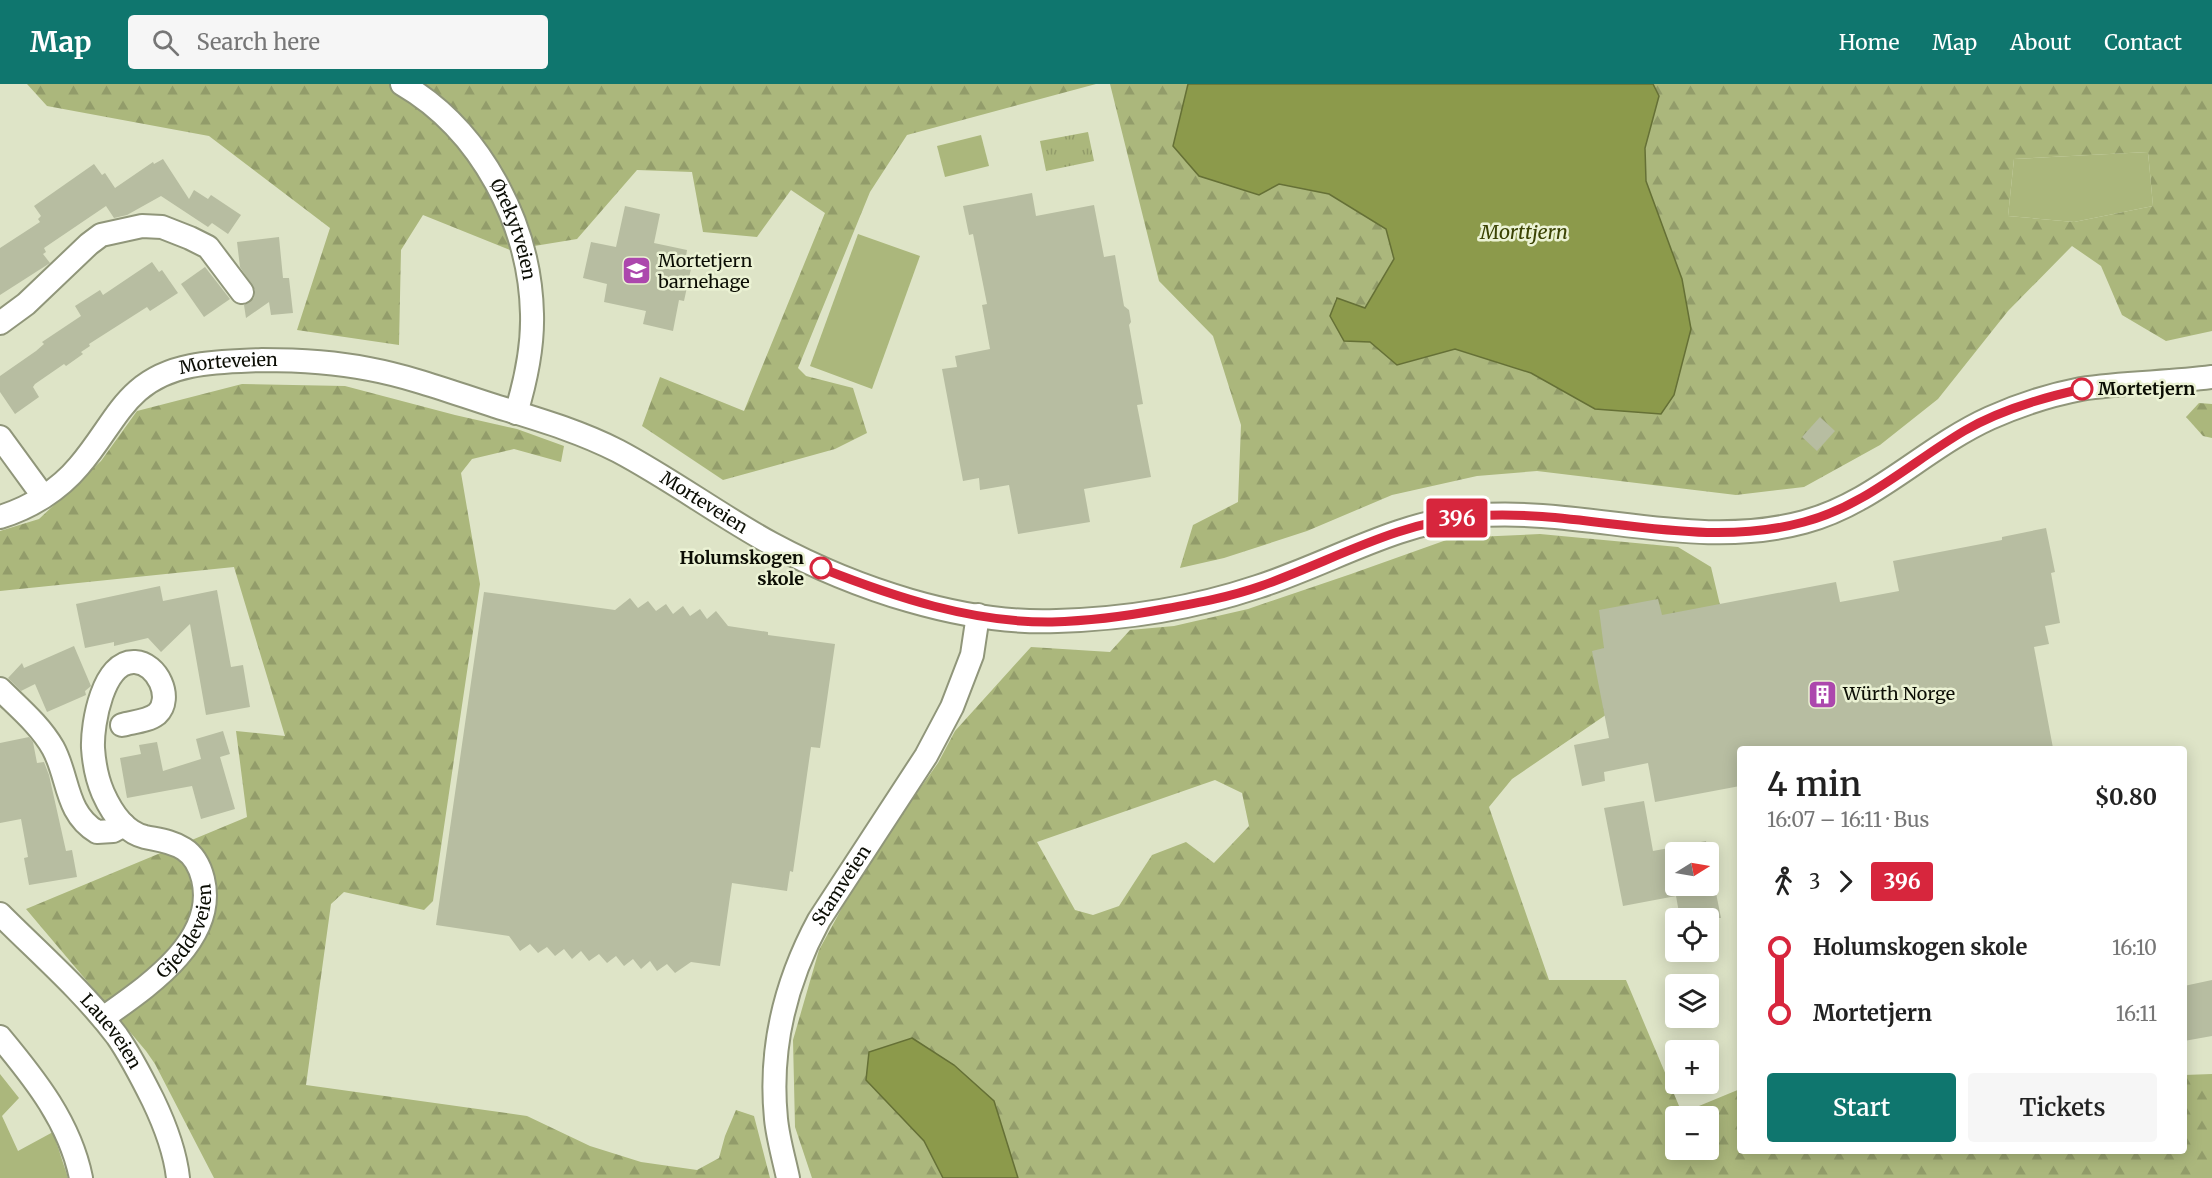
<!DOCTYPE html>
<html lang="en">
<head>
<meta charset="utf-8">
<style>
  :root { --surface:#fff; --page:#f6f6f6; --text:#222; --muted:#767676; --accent:#0f766e }
  body { margin:0; font-family:Merriweather,serif; background:var(--page); color:var(--text); height:100vh; display:flex; flex-direction:column; font-size:22px; white-space:nowrap }
  * { box-sizing:border-box; margin:0 }
  p { font-size:20px; color:var(--muted) }
  .icon { flex:none; width:33px; height:33px; fill:none; stroke:currentColor; stroke-width:2; stroke-linecap:round; stroke-linejoin:round }
  .map { position:relative; flex:1; overflow:hidden }
  .side { position:absolute; left:1737px; top:662px; width:450px; height:408px; display:flex; flex-direction:column; background:var(--surface); border-radius:6px; box-shadow:0 3px 15px #0003 }
  .side>* { flex:none }
  .badge { padding:0 12px; border-radius:4px; font-size:21px; line-height:39px }
  .needle { width:39px; rotate:79deg }
  .buttons { position:absolute; left:1665px; top:758px; display:grid; gap:12px }
  .buttons a { display:grid; place-items:center; width:54px; height:54px; border-radius:6px; background:var(--surface); box-shadow:0 3px 15px #0003; font-size:30px }
  .map>.badge { position:absolute; translate:-50% -50%; box-shadow:0 0 0 3px #fff }
  .legs { display:flex; align-items:center; gap:9px; height:66px; padding:0 30px; font-size:20px }
  .legs p { margin-inline-start:auto }
  .head { display:flex; align-items:center; justify-content:space-between; height:102px; padding:0 30px }
  h1 { font-size:33px; font-weight:600; line-height:45px }
  .action { display:flex; gap:12px; margin-top:auto; padding:12px 30px }
  .action a { flex:1; height:69px; border-radius:6px; background:var(--accent); color:#fff; font-size:24px; font-weight:600; line-height:69px; text-align:center }
  .action a+a { background:var(--page); color:var(--text) }
  ul { padding:0 30px; list-style:none }
  li { display:flex; align-items:center; gap:21px; height:66px; font-size:22px }
  li i { display:grid; place-items:center; width:9px; height:100%; margin:0 8px; background:currentColor }
  li i::after { content:''; width:15px; height:15px; margin:-8px; border:4px solid; border-radius:50%; background:var(--surface) }
  li p { margin-inline-start:auto }
  li:first-child i { background:linear-gradient(#0000 50%,currentColor 0) }
  li:last-child i { background:linear-gradient(currentColor 50%,#0000 0) }
  header { display:flex; align-items:center; gap:36px; box-sizing:border-box; height:84px; padding:0 30px; background:var(--accent); color:#fff }
  header strong { font-size:28px }
  nav { display:flex; gap:33px; margin-inline-start:auto; font-size:21px }
  .search { width:420px; height:54px; background:var(--page); display:flex; align-items:center; gap:15px; box-sizing:border-box; padding:0 21px; border-radius:6px; color:var(--muted); font-size:22px }
  .map>svg:first-child { display:block }
  .grass { fill:#abb77c }
  .forest { fill:url(#forest-firs); fill-rule:evenodd }
  .park { fill:url(#park-tufts) }
  .water { fill:#8c9a4b; stroke:#657036; stroke-width:1.5 }
  .building { fill:#b7bda1 }
  .lines { fill:none; stroke-linecap:round; stroke-linejoin:round }
  .street-casing { stroke:#90967a; stroke-width:26 }
  .street { stroke:#fff; stroke-width:22 }
  .line-1-casing { stroke:#fff; stroke-width:14 }
  .line-1 { stroke:#d7263d; stroke-width:9 }
  .stop-1-dot { fill:#fff; stroke:#d7263d; stroke-width:3 }
  .labels { text-anchor:middle; stroke-width:5; stroke-linejoin:round; paint-order:stroke }
  .street-label { font-size:18px; fill:#0b0d04; stroke:#ebf2d4 }
  .poi-label { font-size:18px; fill:#0b0d04; stroke:#ebf2d4; text-anchor:start }
  .stop-label { font-size:18px; font-weight:bold; fill:#0b0d04; stroke:#ebf2d4; text-anchor:start }
  .water-label { font-size:20px; font-style:italic; fill:#3b4304; stroke:#ebf2d4 }
</style>
</head>
<body>
<header>
<strong>Map</strong>
<div class="search"><svg class="icon" aria-label="search" viewBox="0 0 24 24"><circle cx="10" cy="10" r="6"/><path d="M15 15l6 6"/></svg>Search here</div>
<nav><a>Home</a><a>Map</a><a>About</a><a>Contact</a></nav>
</header>
<div class="map">
<svg width="2212" height="1094" viewBox="0 0 2212 1094">
  <defs>
    <pattern id="forest-firs" width="22" height="20" patternUnits="userSpaceOnUse" patternTransform="scale(1.5)"><rect width="22" height="20" fill="#abb77c"/><path d="M5 1l3.5 6h-7zM16 11l3.5 6h-7z" fill="#929c6a"/></pattern>
    <pattern id="park-tufts" width="24" height="20" patternUnits="userSpaceOnUse" patternTransform="scale(1.5)"><rect width="24" height="20" fill="#abb77c"/><path d="M3 7l-1-3M5 7V3M7 7l1-3M15 17l-1-3M17 17v-4M19 17l1-3" fill="none" stroke="#929c6a"/></pattern>
  </defs>
  <rect width="100%" height="100%" fill="#dee4c7"/>
  <g class="grass">
    <path d="M 981,51 L 989,82 L 945,93 L 937,62 Z"/>
    <path d="M 2148,68 L 2153,122 L 2074,138 L 2008,132 L 2014,75 Z"/>
    <path d="M 858,150 L 920,172 L 872,305 L 810,282 Z"/>
    <path d="M 0,990 L 19,1014 L 2,1032 L 18,1067 L 53,1048 L 68,1094 L 0,1094 Z"/>
  </g>
  <g class="forest">
    <path d="M 27,0 L 1096,0 L 907,51 L 870,108 L 798,284 L 806,292 L 853,304 L 867,349 L 835,365 L 723,396 L 642,342 L 660,293 L 744,327 L 825,129 L 791,106 L 757,153 L 703,148 L 692,88 L 637,86 L 577,155 L 510,166 L 423,131 L 401,166 L 399,261 L 297,246 L 330,144 L 209,52 L 47,22 Z"/>
    <path d="M 1110,0 L 1188,0 L 1173,62 L 1279,100 L 1329,110 L 1386,145 L 1394,175 L 1365,225 L 1336,214 L 1330,232 L 1344,257 L 1370,258 L 1397,281 L 1455,265 L 1531,289 L 1595,325 L 1682,195 L 1646,97 L 1645,64 L 1659,12 L 1653,0 L 2212,0 L 2212,247 L 2166,257 L 2122,231 L 2101,182 L 2072,162 L 2008,227 L 1938,315 L 1880,361 L 1804,403 L 1736,411 L 1537,387 L 1477,392 L 1392,411 L 1307,447 L 1224,474 L 1180,484 L 1193,441 L 1238,418 L 1241,341 L 1213,252 L 1159,197 ZM 2148,68 L 2153,122 L 2074,138 L 2008,132 L 2014,75 Z"/>
    <path d="M 242,300 L 345,302 L 455,331 L 517,345 L 564,362 L 561,378 L 514,365 L 472,375 L 461,389 L 480,500 L 433,817 L 424,826 L 344,808 L 331,820 L 306,1001 L 527,1032 L 590,1062 L 641,1078 L 697,1086 L 719,1074 L 725,1052 L 736,1026 L 754,1032 L 770,1094 L 214,1094 L 155,980 L 146,967 L 26,825 L 247,733 L 236,647 L 285,652 L 234,483 L 0,507 L 0,447 L 39,435 L 101,377 L 137,327 Z"/>
    <path d="M 2199,319 L 2212,320 L 2212,354 L 2203,352 L 2186,333 Z"/>
    <path d="M 1540,450 L 1678,463 L 1711,483 L 1725,542 L 1714,557 L 1512,695 L 1489,723 L 1549,896 L 1626,896 L 1682,1029 L 1740,1005 L 1740,1066 L 2184,1066 L 2184,991 L 2212,990 L 2212,1094 L 1018,1094 L 994,1017 L 866,996 L 924,1057 L 943,1094 L 812,1094 L 795,1043 L 793,956 L 819,866 L 866,780 L 938,679 L 955,647 L 1031,563 L 1110,568 L 1130,546 L 1174,542 L 1248,525 L 1351,490 L 1452,454 ZM 1215,696 L 1242,709 L 1249,742 L 1214,779 L 1186,758 L 1152,771 L 1119,822 L 1093,831 L 1075,826 L 1037,758 ZM 1676,1032 L 1708,1032 L 1708,1065 L 1676,1065 Z"/>
  </g>
  <path class="park" d="M 1088,48 L 1094,77 L 1046,87 L 1040,57 Z"/>
  <g class="water">
    <path d="M 1188,0 L 1653,0 L 1659,12 L 1645,64 L 1646,97 L 1682,195 L 1691,245 L 1674,311 L 1661,330 L 1595,325 L 1531,289 L 1455,265 L 1397,281 L 1370,258 L 1344,257 L 1330,232 L 1337,214 L 1365,224 L 1394,175 L 1386,145 L 1329,110 L 1279,100 L 1259,111 L 1199,92 L 1173,62 Z"/>
    <path d="M 912,954 L 954,981 L 994,1017 L 1018,1094 L 943,1094 L 924,1057 L 866,996 L 869,968 Z"/>
  </g>
  <g class="building">
    <path d="M 163,75 L 189,115 L 194,106 L 208,115 L 211,111 L 241,131 L 228,150 L 212,139 L 208,143 L 161,112 L 127,131 L 114,134 L 106,122 L 44,164 L 46,168 L 43,170 L 50,179 L 0,211 L 0,164 L 40,138 L 38,135 L 41,132 L 34,122 L 94,80 L 102,91 L 105,89 L 115,104 L 153,78 L 154,80 Z"/>
    <path d="M 1032,109 L 1036,132 L 1094,121 L 1104,173 L 1115,171 L 1124,222 L 1129,226 L 1131,238 L 1129,241 L 1143,320 L 1137,321 L 1151,393 L 1084,405 L 1090,438 L 1018,450 L 1009,401 L 980,406 L 979,394 L 963,397 L 942,285 L 957,283 L 955,272 L 990,265 L 982,221 L 987,220 L 973,150 L 969,151 L 963,122 Z"/>
    <path d="M 625,122 L 660,130 L 654,159 L 687,166 L 685,178 L 692,180 L 684,217 L 679,216 L 673,247 L 643,240 L 646,227 L 604,218 L 607,200 L 583,194 L 591,158 L 616,163 Z"/>
    <path d="M 279,153 L 283,194 L 289,194 L 293,229 L 271,231 L 269,218 L 246,234 L 244,221 L 254,214 L 255,206 L 240,183 L 237,158 Z"/>
    <path d="M 152,178 L 159,188 L 162,186 L 178,209 L 150,227 L 147,223 L 89,260 L 90,262 L 81,268 L 83,270 L 66,282 L 64,280 L 35,300 L 33,303 L 39,313 L 15,330 L 0,308 L 0,292 L 36,267 L 44,260 L 42,258 L 81,232 L 75,222 L 100,206 L 103,211 Z"/>
    <path d="M 205,183 L 230,215 L 204,233 L 181,200 Z"/>
    <path d="M 1820,333 L 1835,347 L 1817,367 L 1802,353 Z"/>
    <path d="M 2046,444 L 2055,488 L 2051,489 L 2060,539 L 2045,542 L 2049,560 L 2034,563 L 2053,664 L 1740,664 L 1740,702 L 1655,718 L 1648,679 L 1604,688 L 1605,697 L 1582,702 L 1574,661 L 1609,654 L 1592,567 L 1604,564 L 1599,526 L 1658,515 L 1662,531 L 1836,498 L 1840,518 L 1899,507 L 1893,477 L 2002,456 L 2002,453 Z"/>
    <path d="M 160,502 L 163,517 L 217,506 L 231,583 L 243,581 L 250,623 L 206,631 L 190,540 L 161,568 L 148,554 L 114,562 L 114,558 L 85,564 L 76,520 Z"/>
    <path d="M 484,508 L 615,526 L 630,514 L 638,524 L 648,517 L 656,527 L 666,520 L 673,530 L 683,522 L 690,532 L 700,525 L 707,535 L 716,527 L 728,542 L 768,548 L 768,551 L 835,560 L 820,664 L 811,663 L 793,788 L 790,787 L 787,807 L 732,799 L 720,882 L 691,878 L 675,889 L 667,880 L 657,887 L 650,877 L 641,885 L 633,875 L 624,882 L 616,872 L 607,879 L 599,870 L 589,877 L 581,867 L 572,875 L 564,865 L 555,872 L 547,863 L 538,869 L 530,860 L 520,867 L 509,852 L 436,841 Z"/>
    <path d="M 74,562 L 91,602 L 85,607 L 86,611 L 47,628 L 35,600 L 21,607 L 8,594 L 22,579 L 24,584 Z"/>
    <path d="M 223,647 L 230,670 L 220,673 L 235,725 L 201,735 L 192,702 L 127,714 L 120,674 L 141,670 L 139,661 L 157,658 L 163,687 L 201,675 L 196,655 Z"/>
    <path d="M 29,653 L 33,658 L 37,679 L 44,678 L 49,691 L 66,767 L 72,766 L 77,793 L 29,801 L 24,774 L 28,773 L 21,735 L 0,739 L 0,659 Z"/>
    <path d="M 1644,717 L 1653,767 L 1706,757 L 1708,768 L 1676,768 L 1676,801 L 1708,801 L 1708,769 L 1721,834 L 1680,834 L 1676,812 L 1623,822 L 1604,724 Z"/>
    <path d="M 2212,896 L 2212,952 L 2184,957 L 2184,902 Z"/>
  </g>
  <g class="lines">
    <defs>
      <g id="street">
        <path id="s1" d="M 402,0 C 481,46 530,140 532,230 C 533,264 526,296 516,329"/>
        <path d="M 0,239 L 26,220 L 89,160 L 101,151 L 142,142 L 162,143 L 190,154 L 208,163 L 242,208"/>
        <path d="M 0,353 L 43,412"/>
        <path id="s2" d="M 0,433 C 30,424 59,406 79,382 C 117,338 125,295 191,282 C 214,277 238,277 262,276 C 298,276 334,278 369,285 C 412,293 454,309 495,322 C 537,335 579,347 618,367 C 671,395 719,431 772,460 C 854,504 962,541 1057,537 C 1123,535 1194,524 1257,503 C 1329,480 1394,439 1471,432 C 1583,422 1693,468 1804,438 C 1875,419 1924,364 1990,334 C 2019,321 2050,311 2081,305 C 2124,298 2169,299 2212,293"/>
        <path d="M 0,605 C 18,623 40,641 53,664 C 69,693 65,729 97,748 L 113,747 L 124,741"/>
        <path id="s3" d="M 0,830 C 40,870 83,907 117,952 C 131,972 142,994 153,1016 C 165,1041 175,1066 178,1094"/>
        <path id="s4" d="M 103,934 C 145,904 218,857 203,795 C 200,783 195,772 184,765 C 172,757 159,756 145,753 C 124,748 111,727 103,709 C 97,695 94,679 93,664 C 92,640 103,576 135,578 C 157,579 174,614 157,630 C 148,637 133,638 122,641"/>
        <path d="M 0,953 C 35,995 70,1039 81,1094"/>
        <path id="s5" d="M 788,1094 C 784,1075 778,1055 776,1035 C 769,965 786,897 819,836 L 926,672 L 952,623 L 972,571 L 978,531"/>
      </g>
    </defs>
    <use href="#street" class="street-casing"/>
    <use href="#street" class="street"/>
  </g>
  <g class="lines">
    <defs>
      <path id="line-1" d="M 821,484 C 894,513 973,539 1052,538 C 1090,537 1127,532 1164,525 C 1197,519 1230,513 1261,502 C 1332,477 1397,438 1474,432 C 1584,424 1694,468 1804,438 C 1865,422 1910,379 1964,347 C 2000,326 2041,314 2082,305"/>
    </defs>
    <use href="#line-1" class="line-1-casing"/>
    <use href="#line-1" class="line-1"/>
  </g>
  <defs>
    <symbol id="school-square" viewBox="-11 -11 22 22"><rect x="-9" y="-9" width="18" height="18" rx="4" fill="#ac47ad" stroke="#ebf2d4"/><path d="M0-5L7-2L0 1L-7-2ZM-4 1L0 2.5L4 1V4Q0 6-4 4Z" fill="#fff"/></symbol>
    <symbol id="building-square" viewBox="-11 -11 22 22"><rect x="-9" y="-9" width="18" height="18" rx="4" fill="#ac47ad" stroke="#ebf2d4"/><path d="M-4-6H4V6H1V3H-1V6H-4ZM-2.5-4.3h1.7v1.8h-1.7ZM.8-4.3h1.7v1.8H.8ZM-2.5-1h1.7V.8h-1.7ZM.8-1h1.7V.8H.8Z" fill="#fff"/></symbol>
  </defs>
  <g fill-rule="evenodd">
    <use href="#school-square" x="620" y="170" width="33" height="33"/>
    <use href="#building-square" x="1806" y="594" width="33" height="33"/>
  </g>
  <g class="stop-1-dot">
    <circle cx="2082" cy="305" r="10"/>
    <circle cx="821" cy="484" r="10"/>
  </g>
  <g class="labels">
    <g class="street-label">
      <text dy="6" stroke="none"><textPath href="#s1" startOffset="188">Ørekytveien</textPath></text>
      <text dy="6" stroke="none"><textPath href="#s2" startOffset="288">Morteveien</textPath></text>
      <text dy="6" stroke="none"><textPath href="#s2" startOffset="792">Morteveien</textPath></text>
      <text dy="6" stroke="none"><textPath href="#s5" startOffset="308">Stamveien</textPath></text>
      <text dy="6" stroke="none"><textPath href="#s4" startOffset="124">Gjeddeveien</textPath></text>
      <text dy="6" stroke="none"><textPath href="#s3" startOffset="162">Laueveien</textPath></text>
    </g>
    <g class="poi-label">
      <text x="658" y="183">Mortetjern<tspan x="658" dy="21">barnehage</tspan></text>
      <text x="1843" y="616">Würth Norge</text>
    </g>
    <g class="stop-label">
      <text x="2098" y="311">Mortetjern</text>
      <text x="804" y="480" text-anchor="end">Holumskogen<tspan x="804" dy="21">skole</tspan></text>
    </g>
    <g class="water-label">
      <text x="1524" y="155">Morttjern</text>
    </g>
  </g>
</svg>
<div class="buttons">
<a><svg class="needle" viewBox="-14 -14 28 28"><path d="M0-13l5 13h-10z" fill="#e53935"/><path d="M0 13l5-13h-10z" fill="#767676"/></svg></a>
<a><svg class="icon" aria-label="locate" viewBox="0 0 24 24"><circle cx="12" cy="12" r="6"/><path d="M12 2v4M12 18v4M2 12h4M18 12h4"/></svg></a>
<a><svg class="icon" aria-label="layers" viewBox="0 0 24 24"><path d="M12 4l9 5-9 5-9-5zM3 14l9 5 9-5"/></svg></a>
<a>+</a>
<a>−</a>
</div>
<b class="badge" style="left:1457px;top:434px;background:#d7263d;color:#fff">396</b>
<section class="side">
<div class="head"><div><h1>4 min</h1><p>16:07 – 16:11 · Bus</p></div><b>$0.80</b></div>
<div class="legs"><svg class="icon" aria-label="walk" viewBox="0 0 24 24"><circle cx="13" cy="4" r="2"/><path d="M13 8l-2 6 4 7M11 14l-3 7M7 12l3-4h3l4 4"/></svg>3<svg class="icon" aria-label="forward" viewBox="0 0 24 24"><path d="M9 5l7 7-7 7"/></svg><b class="badge" style="background:#d7263d;color:#fff">396</b></div>
<ul>
<li><i style="color:#d7263d"></i><b>Holumskogen skole</b><p>16:10</p></li>
<li><i style="color:#d7263d"></i><b>Mortetjern</b><p>16:11</p></li>
</ul>
<div class="action"><a>Start</a><a>Tickets</a></div>
</section>
</div>
</body>
</html>
